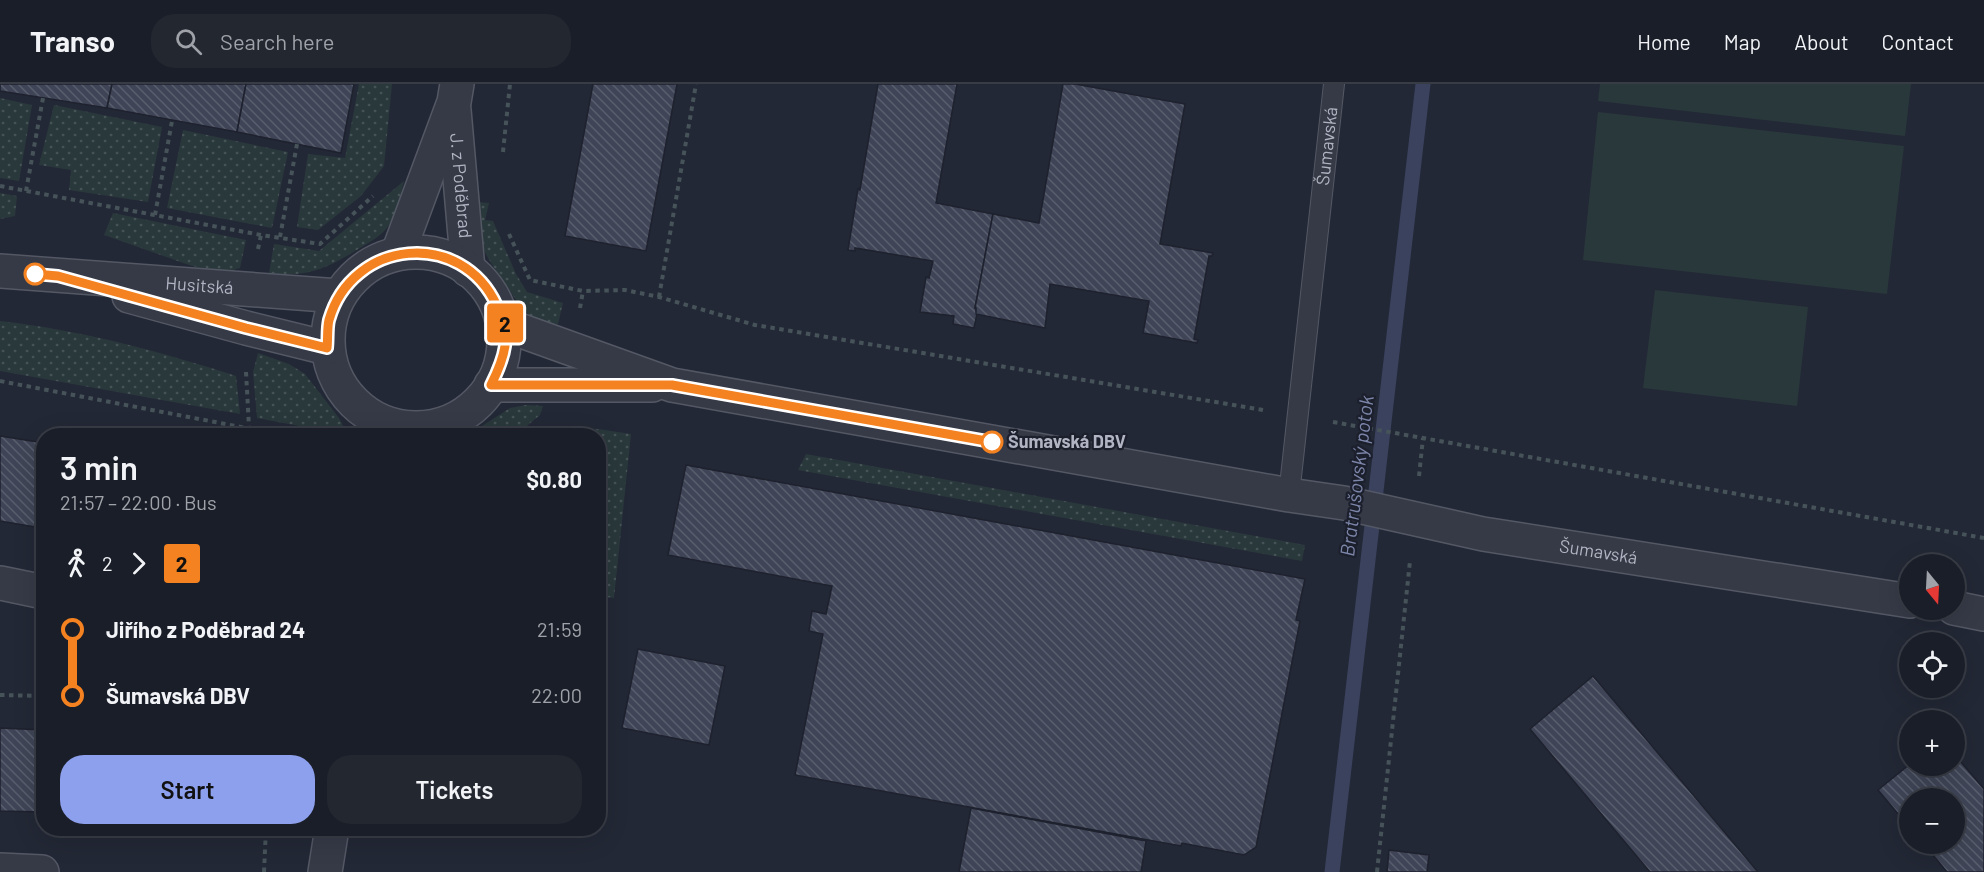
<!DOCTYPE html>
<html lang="en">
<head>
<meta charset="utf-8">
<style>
  :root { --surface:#1a1e28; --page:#232730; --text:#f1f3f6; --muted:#9fa2a8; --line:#383c45; --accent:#8da0ed }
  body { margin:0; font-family:Barlow,sans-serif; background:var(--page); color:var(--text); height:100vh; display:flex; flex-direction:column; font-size:22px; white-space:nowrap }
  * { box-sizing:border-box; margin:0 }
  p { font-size:20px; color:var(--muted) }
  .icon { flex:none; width:33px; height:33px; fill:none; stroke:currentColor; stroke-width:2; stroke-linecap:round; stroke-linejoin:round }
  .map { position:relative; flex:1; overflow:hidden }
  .drawer { position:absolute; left:36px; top:344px; width:570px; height:408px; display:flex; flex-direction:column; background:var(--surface); border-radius:24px; box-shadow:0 6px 24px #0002,0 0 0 2px var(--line) }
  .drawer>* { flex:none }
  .badge { padding:0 12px; border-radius:4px; font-size:21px; line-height:39px }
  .needle { width:39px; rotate:162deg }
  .controls { position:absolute; left:1899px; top:470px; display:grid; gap:12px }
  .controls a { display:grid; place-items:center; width:66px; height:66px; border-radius:50%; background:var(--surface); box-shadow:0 6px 24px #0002,0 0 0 2px var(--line); font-size:30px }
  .map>.badge { position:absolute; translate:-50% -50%; box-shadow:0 0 0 3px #fff }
  .legs { display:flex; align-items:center; gap:9px; height:66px; padding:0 24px; font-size:20px }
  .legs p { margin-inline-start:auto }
  .overview { display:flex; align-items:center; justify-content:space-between; height:102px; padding:0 24px }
  h1 { font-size:33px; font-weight:600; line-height:45px }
  .button { display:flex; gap:12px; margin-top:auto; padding:12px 24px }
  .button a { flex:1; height:69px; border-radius:24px; background:var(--accent); color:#111; font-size:24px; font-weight:600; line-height:69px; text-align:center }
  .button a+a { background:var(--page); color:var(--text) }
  ul { padding:0 24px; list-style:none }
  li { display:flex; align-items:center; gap:21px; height:66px; font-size:22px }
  li i { display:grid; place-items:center; width:9px; height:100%; margin:0 8px; background:currentColor }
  li i::after { content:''; width:15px; height:15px; margin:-8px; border:4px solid; border-radius:50%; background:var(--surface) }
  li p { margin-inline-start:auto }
  li:first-child i { background:linear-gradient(#0000 50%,currentColor 0) }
  li:last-child i { background:linear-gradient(currentColor 50%,#0000 0) }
  header { display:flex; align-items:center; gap:36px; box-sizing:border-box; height:84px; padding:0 30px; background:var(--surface); border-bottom:2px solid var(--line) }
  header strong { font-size:28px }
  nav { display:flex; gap:33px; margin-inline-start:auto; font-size:21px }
  .search { width:420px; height:54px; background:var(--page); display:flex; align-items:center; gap:15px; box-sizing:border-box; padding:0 21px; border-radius:24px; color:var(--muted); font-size:22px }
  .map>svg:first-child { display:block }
  .grass { fill:url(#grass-dots) }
  .pitch { fill:#29383b }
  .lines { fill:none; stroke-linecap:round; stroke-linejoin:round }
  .stream { stroke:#3a425e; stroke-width:15 }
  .building { fill:url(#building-back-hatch); stroke:#1e212e; stroke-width:1.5 }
  .lane-casing { stroke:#545865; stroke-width:22 }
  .street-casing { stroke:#545865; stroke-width:36 }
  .path { stroke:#465359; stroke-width:4; stroke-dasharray:4.5 4.5; stroke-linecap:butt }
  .lane { stroke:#363a47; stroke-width:20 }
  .street { stroke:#363a47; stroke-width:33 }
  .line-1-casing { stroke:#fff; stroke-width:14 }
  .line-1 { stroke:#f58220; stroke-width:9 }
  .stop-1-dot { fill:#fff; stroke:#f58220; stroke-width:3 }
  .labels { text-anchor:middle; stroke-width:4.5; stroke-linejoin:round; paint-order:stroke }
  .street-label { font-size:18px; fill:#b1b5c3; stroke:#1c1f2c }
  .stop-label { font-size:18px; font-weight:bold; fill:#b1b5c3; stroke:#1c1f2c; text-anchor:start }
  .water-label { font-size:20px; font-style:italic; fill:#7c86a9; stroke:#1c1f2c }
</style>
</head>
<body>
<header>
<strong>Transo</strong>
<div class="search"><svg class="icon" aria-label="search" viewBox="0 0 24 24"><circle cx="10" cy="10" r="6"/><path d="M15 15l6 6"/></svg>Search here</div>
<nav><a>Home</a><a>Map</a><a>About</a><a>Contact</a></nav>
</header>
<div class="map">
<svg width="1984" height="788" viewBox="0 0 1984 788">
  <defs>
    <pattern id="grass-dots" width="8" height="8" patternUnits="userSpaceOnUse" patternTransform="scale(1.5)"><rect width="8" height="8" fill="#29383b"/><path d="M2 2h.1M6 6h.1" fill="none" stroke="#465356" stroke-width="1.8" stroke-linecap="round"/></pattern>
    <pattern id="building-back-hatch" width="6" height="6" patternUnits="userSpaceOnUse" patternTransform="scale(1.5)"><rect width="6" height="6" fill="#3f4556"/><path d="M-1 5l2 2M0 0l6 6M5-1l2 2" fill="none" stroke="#585e6d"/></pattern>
  </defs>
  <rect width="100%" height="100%" fill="#232836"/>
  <g class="grass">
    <path d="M 359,0 L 392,0 L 384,82 L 361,112 L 318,146 L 297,143 L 308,70 L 345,74 Z"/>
    <path d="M 0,14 L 32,21 L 19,97 L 0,94 Z"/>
    <path d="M 54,21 L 162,43 L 148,118 L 69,106 L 71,86 L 39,81 Z"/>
    <path d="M 183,46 L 288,68 L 272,144 L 167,124 Z"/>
    <path d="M 404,97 C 400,112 398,128 389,141 C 383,151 370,158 360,164 C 328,184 308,194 269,189 L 274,160 L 319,167 Z"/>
    <path d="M 0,109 L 17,112 L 15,132 L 0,135 Z"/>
    <path d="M 478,118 L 489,119 L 485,136 L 493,137 L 516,190 L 527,208 L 563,219 L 558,240 C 525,239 519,219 503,196 C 494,183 484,171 480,155 C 476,144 478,130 478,118 Z"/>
    <path d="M 113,129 L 246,156 L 240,184 L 227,188 L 192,182 L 104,151 Z"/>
    <path d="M 0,237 C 80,246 159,267 236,292 L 240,330 L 0,287 Z"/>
    <path d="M 258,269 L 289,280 L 305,290 L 339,334 L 348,351 L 309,351 L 305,343 L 257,334 L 253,288 Z"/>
    <path d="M 526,321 L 543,322 L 540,331 L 516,351 L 468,351 L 510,324 Z"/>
    <path d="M 598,345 L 631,350 L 614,514 L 599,512 L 598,351 L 566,351 Z"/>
    <path d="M 806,370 L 1305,461 L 1302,477 L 798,386 Z"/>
  </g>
  <g class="pitch">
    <path d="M 1600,0 L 1911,0 L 1905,52 L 1598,17 Z"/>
    <path d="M 1598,28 L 1904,62 L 1887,210 L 1583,176 Z"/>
    <path d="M 1655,206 L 1808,223 L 1797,322 L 1643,304 Z"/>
  </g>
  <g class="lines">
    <path class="stream" d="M 1332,788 L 1423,0"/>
  </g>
  <g class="building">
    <path d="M 0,0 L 112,0 L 107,24 L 0,7 Z"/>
    <path d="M 112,0 L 246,0 L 237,48 L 107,24 Z"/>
    <path d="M 246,0 L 354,0 L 341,69 L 237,48 Z"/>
    <path d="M 593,0 L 677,0 L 646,167 L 565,152 Z"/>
    <path d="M 878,0 L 957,0 L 936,119 L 993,130 L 975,224 L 976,224 L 977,230 L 974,244 L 953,240 L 954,232 L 920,228 L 926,193 L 929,194 L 933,177 L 855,164 L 855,167 L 848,166 L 858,105 L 860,106 Z"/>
    <path d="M 1063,0 L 1075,0 L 1185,20 L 1160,160 L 1213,169 L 1212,172 L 1209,172 L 1194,255 L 1198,256 L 1197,259 L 1143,249 L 1149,217 L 1050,200 L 1045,244 L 976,230 L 976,224 L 975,224 L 993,130 L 1039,139 Z"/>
    <path d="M 0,352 L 44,359 L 44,397 L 35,443 L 0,437 Z"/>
    <path d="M 686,381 L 1305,495 L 1296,536 L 1300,537 L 1256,763 L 1244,771 L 1182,759 L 1181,762 L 795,691 L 823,550 L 809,547 L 812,527 L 826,530 L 832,502 L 668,471 Z"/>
    <path d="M 44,397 L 44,445 L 35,443 Z"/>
    <path d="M 598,409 L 605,409 L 598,459 Z"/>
    <path d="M 638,565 L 725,582 L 709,661 L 622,644 Z"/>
    <path d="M 1593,592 L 1758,788 L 1650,788 L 1530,645 Z"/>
    <path d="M 0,644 L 44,646 L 44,728 L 0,727 Z"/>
    <path d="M 1954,670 L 1984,705 L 1984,788 L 1947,788 L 1923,759 L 1954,759 L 1954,714 L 1910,714 L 1910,744 L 1878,706 L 1910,680 L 1954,681 Z"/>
    <path d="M 971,724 L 1146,757 L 1141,788 L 959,788 Z"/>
    <path d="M 1389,766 L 1429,771 L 1427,788 L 1387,788 Z"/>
  </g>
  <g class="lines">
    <defs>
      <g id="lane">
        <path id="s1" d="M 1289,411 L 1334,0"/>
      </g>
      <g id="street">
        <path id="s2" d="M 454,26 L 468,186"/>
        <circle cx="416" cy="256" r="88"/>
        <path d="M 398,169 L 454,18 L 457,0"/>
        <path id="s3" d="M 0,187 L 339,212"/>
        <path d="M 129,212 L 246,244 L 327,264"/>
        <path id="s4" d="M 505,241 L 672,301 L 1289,411 L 1344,419 L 1483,450 L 1910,517"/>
        <path d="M 491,301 L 652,301"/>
        <path d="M 0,499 L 44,508"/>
        <path d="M 1954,524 L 1984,530"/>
        <path d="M 0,786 L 42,788"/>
        <path d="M 325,788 L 332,744"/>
      </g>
    </defs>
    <use href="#lane" class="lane-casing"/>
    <use href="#street" class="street-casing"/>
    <g class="path">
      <path d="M 503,68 L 510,0"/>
      <path d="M 0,102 L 261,151 L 320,160 L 373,112"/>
      <path d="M 26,107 L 43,14"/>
      <path d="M 155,131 L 172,37"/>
      <path d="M 509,150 L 530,196 L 583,207 L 625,206 L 659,213 L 755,241 L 1263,326"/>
      <path d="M 280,153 L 297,60"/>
      <path d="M 258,165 L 261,151"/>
      <path d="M 659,213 L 696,0"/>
      <path d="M 580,224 L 583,207"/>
      <path d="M 246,288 L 249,343"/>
      <path d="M 0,297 L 283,351"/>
      <path d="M 1333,338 L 1984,454"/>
      <path d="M 528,351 L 538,345"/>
      <path d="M 1419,392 L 1423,354"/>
      <path d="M 0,611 L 44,612"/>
      <path d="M 264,788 L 266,744"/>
      <path d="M 1377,788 L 1410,477"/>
    </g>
    <use href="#lane" class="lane"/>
    <use href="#street" class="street"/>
  </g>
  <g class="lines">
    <defs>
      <path id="line-1" d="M 35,190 L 58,192 L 246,244 L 327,264 C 328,255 327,244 329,236 C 352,155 462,144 497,222 C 503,236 507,247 505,262 C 503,276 497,289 491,301 L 672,301 L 992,358"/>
    </defs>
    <use href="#line-1" class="line-1-casing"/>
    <use href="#line-1" class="line-1"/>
  </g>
  <g class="stop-1-dot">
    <circle cx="35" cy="190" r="10"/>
    <circle cx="992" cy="358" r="10"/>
  </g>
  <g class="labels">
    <g class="street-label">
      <text dy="6" stroke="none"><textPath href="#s1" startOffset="351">Šumavská</textPath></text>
      <text dy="6" stroke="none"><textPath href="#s2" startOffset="76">J. z Poděbrad</textPath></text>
      <text dy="6" stroke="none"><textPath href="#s3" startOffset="200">Husitská</textPath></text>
      <text dy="6" stroke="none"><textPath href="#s4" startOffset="1119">Šumavská</textPath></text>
    </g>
    <g class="stop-label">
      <text x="1008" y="364">Šumavská DBV</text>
    </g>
    <g class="water-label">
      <text transform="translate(1357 392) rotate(-83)" y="7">Bratrušovský potok</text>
    </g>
  </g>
</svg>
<div class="controls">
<a><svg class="needle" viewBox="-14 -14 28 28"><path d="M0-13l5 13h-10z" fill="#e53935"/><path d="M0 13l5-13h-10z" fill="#9fa2a8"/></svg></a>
<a><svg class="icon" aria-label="locate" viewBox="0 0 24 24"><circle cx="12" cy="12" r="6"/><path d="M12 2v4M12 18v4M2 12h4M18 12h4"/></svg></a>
<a>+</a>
<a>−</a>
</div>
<b class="badge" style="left:505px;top:239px;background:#f58220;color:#111">2</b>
<section class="drawer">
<div class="overview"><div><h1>3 min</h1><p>21:57 – 22:00 · Bus</p></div><b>$0.80</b></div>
<div class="legs"><svg class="icon" aria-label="walk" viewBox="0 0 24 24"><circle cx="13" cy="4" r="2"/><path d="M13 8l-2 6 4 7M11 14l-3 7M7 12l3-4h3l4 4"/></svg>2<svg class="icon" aria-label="forward" viewBox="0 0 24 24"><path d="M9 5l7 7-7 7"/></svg><b class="badge" style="background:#f58220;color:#111">2</b></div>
<ul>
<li><i style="color:#f58220"></i><b>Jiřího z Poděbrad 24</b><p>21:59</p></li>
<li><i style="color:#f58220"></i><b>Šumavská DBV</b><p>22:00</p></li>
</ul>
<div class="button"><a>Start</a><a>Tickets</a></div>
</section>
</div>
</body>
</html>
